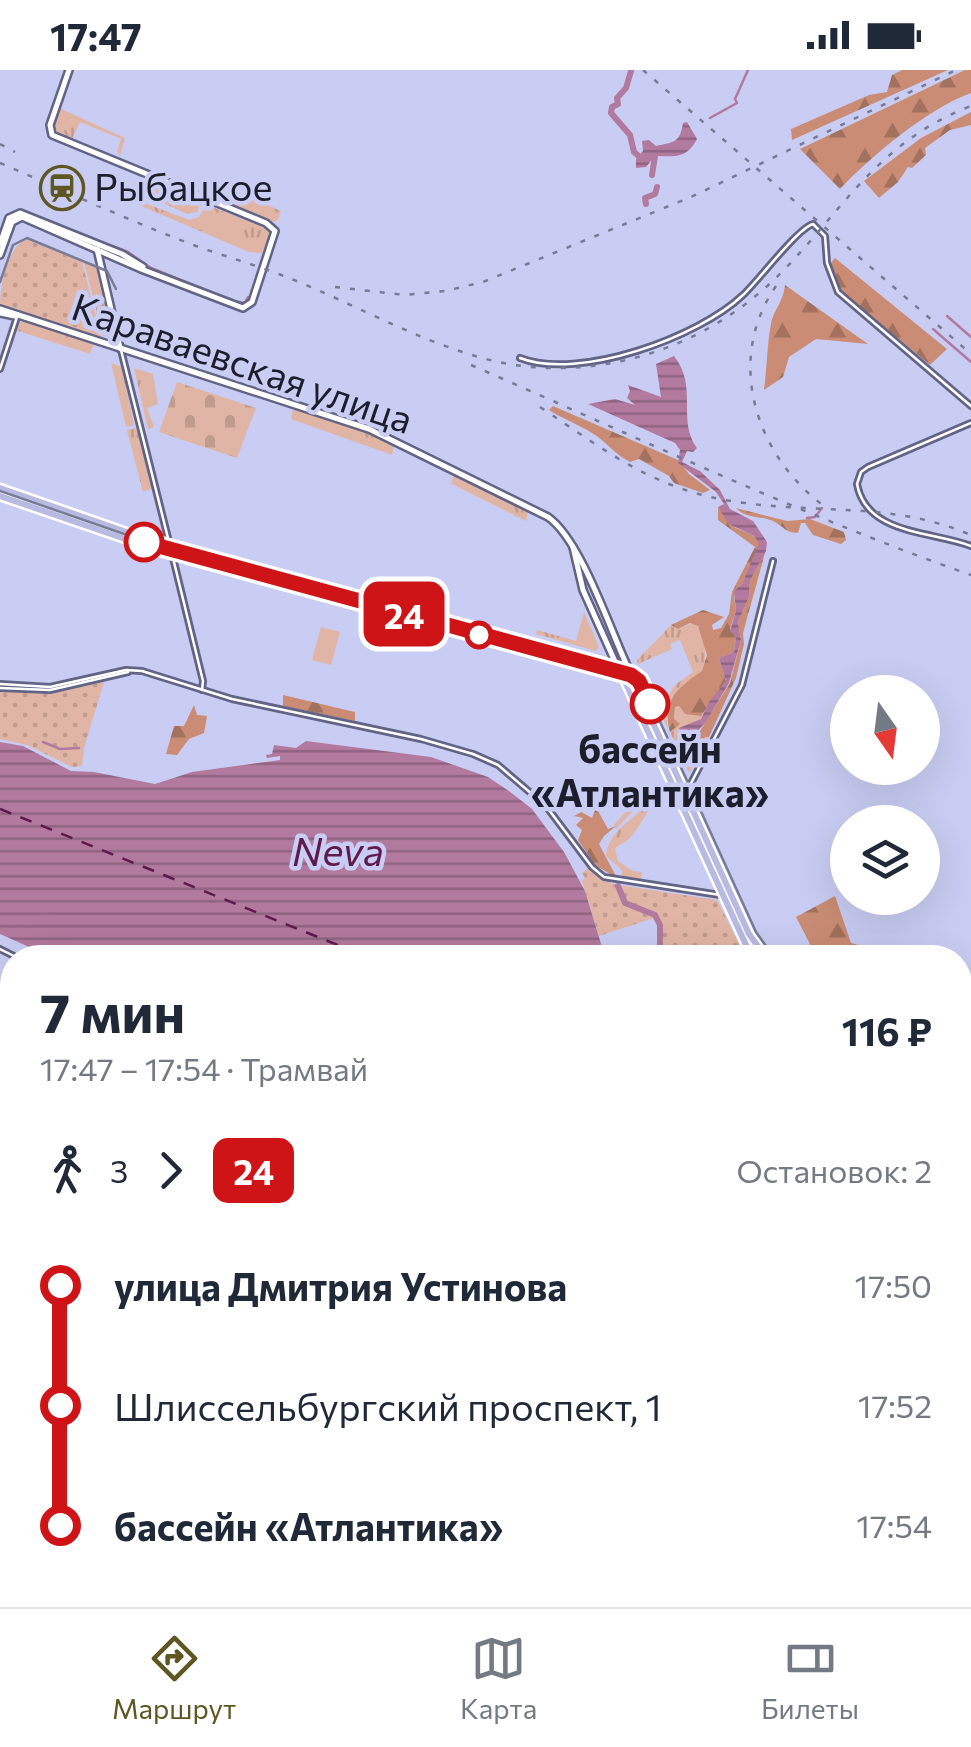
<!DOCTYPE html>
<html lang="ru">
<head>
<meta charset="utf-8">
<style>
  :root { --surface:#fff; --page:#f2f2f3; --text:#1f2937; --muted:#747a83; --line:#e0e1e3; --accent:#5e5623 }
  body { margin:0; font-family:Commissioner,sans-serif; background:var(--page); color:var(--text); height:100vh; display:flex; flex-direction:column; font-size:38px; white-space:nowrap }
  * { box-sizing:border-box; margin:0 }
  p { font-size:32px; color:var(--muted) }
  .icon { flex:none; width:55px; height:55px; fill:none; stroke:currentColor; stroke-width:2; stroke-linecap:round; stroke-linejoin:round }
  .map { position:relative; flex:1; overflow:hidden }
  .sheet { position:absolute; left:0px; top:875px; width:972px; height:662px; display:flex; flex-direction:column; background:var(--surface); border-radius:40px 40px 0 0; box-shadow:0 10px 40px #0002 }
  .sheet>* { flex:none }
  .badge { padding:0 20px; border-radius:15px; font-size:35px; line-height:65px }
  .needle { width:65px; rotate:166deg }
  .controls { position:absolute; left:830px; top:605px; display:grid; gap:20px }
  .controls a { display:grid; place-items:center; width:110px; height:110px; border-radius:50%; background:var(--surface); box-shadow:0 10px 40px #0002; font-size:50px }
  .map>.badge { position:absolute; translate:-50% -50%; box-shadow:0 0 0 5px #fff }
  .legs { display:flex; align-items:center; gap:15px; height:110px; padding:0 40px; font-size:32px }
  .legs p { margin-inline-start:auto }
  .head { display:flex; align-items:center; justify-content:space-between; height:170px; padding:0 40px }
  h1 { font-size:55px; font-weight:700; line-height:75px }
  ul { padding:0 40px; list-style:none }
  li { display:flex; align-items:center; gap:35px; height:120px; font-size:38px }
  li i { display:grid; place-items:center; width:15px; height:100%; margin:0 12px; background:currentColor }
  li i::after { content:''; width:25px; height:25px; margin:-12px; border:8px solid; border-radius:50%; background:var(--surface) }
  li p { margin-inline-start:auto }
  li:first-child i { background:linear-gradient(#0000 50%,currentColor 0) }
  li:last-child i { background:linear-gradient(currentColor 50%,#0000 0) }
  .status { display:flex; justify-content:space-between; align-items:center; height:70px; padding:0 50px; background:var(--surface); direction:ltr }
  .status svg { height:28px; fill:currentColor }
  .tabs { display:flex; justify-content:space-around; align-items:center; height:140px; border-top:2px solid var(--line); background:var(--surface); font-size:28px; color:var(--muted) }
  .tabs a { display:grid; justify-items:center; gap:5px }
  .tabs .selected { color:var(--accent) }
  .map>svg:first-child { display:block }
  .grass { fill:url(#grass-tufts) }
  .forest { fill:url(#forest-firs) }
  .cemetery { fill:url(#cemetery-stones) }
  .park { fill:url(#park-dots) }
  .pitch { fill:#e1b5a5 }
  .water { fill:url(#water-rules) }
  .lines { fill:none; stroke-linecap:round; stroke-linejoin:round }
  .stream { stroke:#b27a9e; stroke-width:2.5 }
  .river { stroke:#b27a9e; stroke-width:6 }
  .ferry { stroke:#5e1a4b; stroke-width:2.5; stroke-dasharray:12 10; stroke-linecap:butt }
  .minor-casing { stroke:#626486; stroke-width:8 }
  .tertiary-casing { stroke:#626486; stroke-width:10 }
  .secondary-casing { stroke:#626486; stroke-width:10 }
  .primary-casing { stroke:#fff; stroke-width:11 }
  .motorway-casing { stroke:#fff; stroke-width:14 }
  .minor { stroke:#fff; stroke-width:2.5 }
  .tertiary { stroke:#fff; stroke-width:5 }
  .secondary { stroke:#dcdcf0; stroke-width:5 }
  .primary { stroke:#b8bae2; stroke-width:6 }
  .motorway { stroke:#898cce; stroke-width:9 }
  .tram { stroke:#787b96; stroke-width:2.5 }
  .rail { stroke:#787b96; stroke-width:2.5; stroke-dasharray:5 10; stroke-linecap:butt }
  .line-1-casing { stroke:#fff; stroke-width:22 }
  .line-1 { stroke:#ce1417; stroke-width:15 }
  .stop-1-dot { fill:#fff; stroke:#ce1417; stroke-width:5 }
  .labels { text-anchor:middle; stroke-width:9; stroke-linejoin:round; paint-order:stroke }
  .poi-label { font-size:38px; fill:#1d1e2c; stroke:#c9cdf3; text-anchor:start }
  .street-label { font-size:38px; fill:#1d1e2c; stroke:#c9cdf3 }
  .stop-label { font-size:38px; font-weight:bold; fill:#1d1e2c; stroke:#c9cdf3 }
  .water-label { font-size:40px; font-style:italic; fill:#5e1a4b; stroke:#c9cdf3 }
</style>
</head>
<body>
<div class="status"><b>17:47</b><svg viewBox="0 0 49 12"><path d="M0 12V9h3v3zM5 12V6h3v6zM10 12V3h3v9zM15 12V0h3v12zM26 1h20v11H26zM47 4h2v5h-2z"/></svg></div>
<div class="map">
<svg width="971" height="1537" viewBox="0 0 971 1537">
  <defs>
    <pattern id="grass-tufts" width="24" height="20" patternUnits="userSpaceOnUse" patternTransform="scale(2.5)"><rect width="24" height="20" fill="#e1b5a5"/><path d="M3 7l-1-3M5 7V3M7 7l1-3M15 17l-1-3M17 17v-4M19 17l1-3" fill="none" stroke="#c19b8e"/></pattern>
    <pattern id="forest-firs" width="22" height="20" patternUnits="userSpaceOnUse" patternTransform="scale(2.5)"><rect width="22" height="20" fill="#ca8c74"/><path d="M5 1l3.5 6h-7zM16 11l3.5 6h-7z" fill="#a3725f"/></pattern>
    <pattern id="cemetery-stones" width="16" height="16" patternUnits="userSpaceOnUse" patternTransform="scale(2.5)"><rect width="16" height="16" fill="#e1b5a5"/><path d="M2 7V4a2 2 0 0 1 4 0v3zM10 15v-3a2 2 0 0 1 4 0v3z" fill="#c19b8e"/></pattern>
    <pattern id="park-dots" width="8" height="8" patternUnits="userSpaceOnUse" patternTransform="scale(2.5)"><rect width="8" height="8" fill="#e1b5a5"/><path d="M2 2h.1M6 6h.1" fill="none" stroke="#c19b8e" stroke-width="1.8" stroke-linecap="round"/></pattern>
    <pattern id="water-rules" width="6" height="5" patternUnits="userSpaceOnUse" patternTransform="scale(2.5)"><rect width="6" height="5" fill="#b27a9e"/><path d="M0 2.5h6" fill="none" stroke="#906381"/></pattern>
  </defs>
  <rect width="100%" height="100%" fill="#c9cdf3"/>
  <g class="grass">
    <path d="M 59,38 L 125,68 L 120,86 L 117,81 L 121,69 L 80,52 L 72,69 L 54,63 L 52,58 Z"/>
    <path d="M 177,106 L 239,131 L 251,128 L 281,141 L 278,150 L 272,152 L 177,113 Z"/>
    <path d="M 137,108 L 200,134 L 197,142 L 187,144 L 132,118 Z"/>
    <path d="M 126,126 L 189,150 L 199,147 L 205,136 L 212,137 L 268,159 L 271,165 L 262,183 L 249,182 L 125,129 Z"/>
    <path d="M 84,192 L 98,198 L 114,265 L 103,266 Z"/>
    <path d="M 24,251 L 94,273 L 90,284 L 15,260 L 18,253 Z"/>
    <path d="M 111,293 L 122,297 L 134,355 L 126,357 Z"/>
    <path d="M 134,298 L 153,304 L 158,334 L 147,338 L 154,357 L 148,359 Z"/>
    <path d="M 293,339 L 362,360 L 394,375 L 392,385 L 291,349 Z"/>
    <path d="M 137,358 L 153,418 L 143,422 L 127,360 Z"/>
    <path d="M 454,404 L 528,441 L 526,451 L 452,414 L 453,411 L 450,414 Z"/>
    <path d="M 584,542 L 599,577 L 596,581 L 536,564 L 537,560 L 576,571 Z"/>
    <path d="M 693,553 C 710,565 706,584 703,601 C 680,617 662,629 668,659 L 659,640 L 675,615 L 693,602 L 680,570 L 670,574 L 672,579 L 638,594 L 637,590 L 671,555 L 678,559 Z"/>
    <path d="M 675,636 L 679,636 L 685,644 L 704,645 L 698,652 L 678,660 L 680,666 L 696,666 L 687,672 L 682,668 L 678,673 L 682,682 L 693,682 L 705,667 L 709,667 L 689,703 L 670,662 L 673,661 Z"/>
    <path d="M 650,723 L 655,726 C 651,737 637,761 629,769 C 625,773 619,774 615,779 L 618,791 L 633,801 L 642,802 L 641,809 L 617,808 L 622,805 L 622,800 L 606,786 C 608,764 628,752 644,738 L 639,735 L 616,759 L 614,755 C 624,743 636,729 650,723 Z"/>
    <path d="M 961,1234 L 971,1250 L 971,1304 L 969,1300 L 960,1305 Z"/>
    <path d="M 138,1525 L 203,1525 L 194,1537 L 146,1537 Z"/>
  </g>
  <g class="forest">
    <path d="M 902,0 L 948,0 L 792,70 L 791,59 L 869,25 L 887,22 L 892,5 Z"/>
    <path d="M 965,0 L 971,0 L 971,23 C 929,38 871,86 840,119 L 800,79 Z"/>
    <path d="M 971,42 L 971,55 L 950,60 L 925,78 L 926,85 L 912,98 L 908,97 L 898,112 L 879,128 L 864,111 L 921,68 Z"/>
    <path d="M 835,188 L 947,279 L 930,295 L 838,219 L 830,194 Z"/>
    <path d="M 785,215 L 868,274 L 816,269 L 789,287 L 783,307 L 764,320 C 767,298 767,275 771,254 C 774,239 783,233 785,215 Z"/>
    <path d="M 553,336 L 678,390 L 689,404 L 710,420 L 703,423 L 674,413 L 669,406 L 639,389 L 630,392 C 614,384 607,372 592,363 C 578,354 563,349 549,340 Z"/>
    <path d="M 718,437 L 734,457 L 754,466 L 760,473 L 742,514 L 734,526 L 736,541 L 730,559 L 736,567 L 734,582 L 719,588 L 726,611 L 701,646 L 685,644 L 679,636 L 675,637 L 674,649 L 680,654 L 670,662 C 661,631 678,617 702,601 L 707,585 L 698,556 L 690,553 L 678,559 L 671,555 L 703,540 L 724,547 L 712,555 L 713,560 L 721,558 L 729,544 L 732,522 L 755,477 L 718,450 Z"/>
    <path d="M 736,438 L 787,451 L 810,449 L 844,462 L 846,470 L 841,474 L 813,465 L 805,453 L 801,453 L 798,463 C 785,462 785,458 775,452 C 762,445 747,450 736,438 Z"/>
    <path d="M 765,483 L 743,563 L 744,574 L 736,608 L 709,667 L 705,667 L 699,679 L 682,682 L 679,678 L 680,670 L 688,672 L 695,669 L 730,613 L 741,570 L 738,552 L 749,527 L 750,511 Z"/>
    <path d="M 283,625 L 355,642 L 355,651 L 283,636 Z"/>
    <path d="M 194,635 L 197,645 L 207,646 L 204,663 L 189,669 L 177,685 L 166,684 L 174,656 L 184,656 Z"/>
    <path d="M 596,737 L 608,759 L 616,756 L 604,766 L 599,774 L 617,808 L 595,795 L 578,770 L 582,760 L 576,755 L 583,748 L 574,746 L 581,742 L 592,748 Z"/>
    <path d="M 835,826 L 851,873 L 859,875 L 856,887 L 812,884 L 809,872 L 796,847 Z"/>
  </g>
  <path class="cemetery" d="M 177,312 L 256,338 L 237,388 L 159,362 Z"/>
  <g class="park">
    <path d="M 25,169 L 82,191 L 101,267 L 0,235 C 0,214 7,181 25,169 Z"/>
    <path d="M 104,612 L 84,678 L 82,696 L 72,697 L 27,675 L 0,669 L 0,621 L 51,623 Z"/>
    <path d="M 588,798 L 612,814 L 717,830 L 746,887 L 662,887 L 661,855 L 657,847 L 599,866 L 582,811 L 585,808 L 582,803 Z"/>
  </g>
  <path class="pitch" d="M 321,557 L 340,562 L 331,595 L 312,590 Z"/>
  <g class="water">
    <path d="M 687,52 L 697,69 C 686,90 674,86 655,86 L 646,97 L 636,98 L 636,89 L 643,81 L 642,71 L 649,70 L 656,76 C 674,72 680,73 683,53 Z"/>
    <path d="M 674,286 C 699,318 676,349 697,378 L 693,382 L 687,381 L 682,392 L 700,401 L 720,420 L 730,439 L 753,451 L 767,472 L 766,481 L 750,511 L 749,527 L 738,552 L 741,570 L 729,613 L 706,652 L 691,668 L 682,666 L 679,658 L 701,649 L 709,632 L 726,611 L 719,588 L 734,582 L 736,567 L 730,561 L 736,541 L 734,521 L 742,514 L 759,473 L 754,466 L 729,454 L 718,437 L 724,434 L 716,422 L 678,393 L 680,380 L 675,373 L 588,334 L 615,329 L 635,335 L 627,328 L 630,321 L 628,315 L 661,327 L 656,294 Z"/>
    <path d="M 306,671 L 431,687 L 488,707 L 509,721 L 532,739 L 564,782 L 585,821 L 605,887 L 73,888 L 45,884 L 0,864 L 0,672 L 23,676 L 71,701 L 94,702 L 155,714 L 192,702 L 280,690 L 280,686 L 267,688 L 266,685 L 272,684 L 274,675 L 296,678 Z"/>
    <path d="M 539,1525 L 787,1525 L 801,1537 L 547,1537 Z"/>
  </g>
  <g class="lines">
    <g class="stream">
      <path d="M 710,48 L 737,33 L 735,29 L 748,0"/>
      <path d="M 112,176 L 128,182 L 151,198 L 233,231 L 245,233 L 248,227"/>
      <path d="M 947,246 L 971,267"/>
      <path d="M 933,259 L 971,292"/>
      <path d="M 807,448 L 815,447 L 822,438"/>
      <path d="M 43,672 L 60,679 L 79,678"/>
      <path d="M 0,1133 L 12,1139"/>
      <path d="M 86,1525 L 88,1528"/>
    </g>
    <g class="river">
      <path d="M 631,1 L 626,18 L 617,28 L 618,34 L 612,37 L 611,43 L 630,65 L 634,82 L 641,88 L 655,86 L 652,105"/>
      <path d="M 646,134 L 645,128 L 655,124 L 657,117"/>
      <path d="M 618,816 L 625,833 L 655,845 L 660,855 L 660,888"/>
    </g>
    <g class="ferry">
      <path d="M 0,739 L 370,888"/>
      <path d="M 667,1525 L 677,1537"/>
    </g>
    <defs>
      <g id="minor">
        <path d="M 121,280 L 170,476"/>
        <path d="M 520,288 C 579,311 699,267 743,225 C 759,210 797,159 813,154 L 825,166 L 827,193 L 838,222 L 971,336"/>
        <path d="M 0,299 L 17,247"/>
        <path d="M 971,353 L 868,397 L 861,402 L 857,414 C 866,465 932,461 971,476"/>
        <path d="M 173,488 L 203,611 L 202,620"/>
        <path d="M 0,614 L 50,617 L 126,600 L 142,601 L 232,629 L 421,669 L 473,684 L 498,695 L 546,736 L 592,797 L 604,807 L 720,825"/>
        <path d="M 0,618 L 50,620 L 128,602"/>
        <path d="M 687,721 L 742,615 L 773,491"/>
        <path d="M 0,879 L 18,888"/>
        <path d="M 960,922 L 971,917"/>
        <path d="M 0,986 L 12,991"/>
        <path d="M 416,1537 L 434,1525"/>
      </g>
      <g id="tertiary">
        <path d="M 0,174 L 9,148 L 20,143 L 122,184 L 143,197"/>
        <path d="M 97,179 L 120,278"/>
        <path d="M 0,185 L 12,152 L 22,147 L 141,199 L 243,238 L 252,232 L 275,161 L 266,153 L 52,65 L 50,55 L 69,0"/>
        <path d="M 0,239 L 369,359 L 548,447 C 581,470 610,560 629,600 L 626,602"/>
        <path d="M 0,243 L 15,246"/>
        <path d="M 573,477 L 583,520 L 617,596"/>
        <path d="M 960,1076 L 971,1063"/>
      </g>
      <g id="secondary">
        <path d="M 0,1047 L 12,1055"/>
        <path d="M 0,1052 L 12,1061"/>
      </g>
      <g id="primary">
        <path d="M 0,418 L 178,480 L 629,600 L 749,864 L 760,879 L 772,888"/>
        <path d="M 0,426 L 172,485 L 622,605 L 752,888"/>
        <path d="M 960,1033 L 971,1026"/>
        <path d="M 960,1064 L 971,1052"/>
        <path d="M 960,1207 L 971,1225"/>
        <path d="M 960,1225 L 971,1244"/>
        <path d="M 960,1365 L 971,1391"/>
        <path d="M 136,1525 L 144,1537"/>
        <path d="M 479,1525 L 492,1537"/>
        <path d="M 487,1525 L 500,1537"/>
        <path d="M 73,1537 L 73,1525"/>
        <path d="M 198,1537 L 206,1525"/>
      </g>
      <g id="motorway">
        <path d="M 960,1041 L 971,1032"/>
        <path d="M 960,1054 L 971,1044"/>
        <path d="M 94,1537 L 101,1525"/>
        <path d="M 106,1537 L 113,1525"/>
      </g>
    </defs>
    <use href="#minor" class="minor-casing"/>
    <use href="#tertiary" class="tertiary-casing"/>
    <use href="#secondary" class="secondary-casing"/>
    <use href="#primary" class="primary-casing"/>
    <use href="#motorway" class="motorway-casing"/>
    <use href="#minor" class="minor"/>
    <use href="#tertiary" class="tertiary"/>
    <use href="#secondary" class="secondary"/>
    <use href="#primary" class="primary"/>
    <use href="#motorway" class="motorway"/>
    <g class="tram">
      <path d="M 0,212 L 13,175 L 27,168 L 107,201 L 116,219"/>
      <path d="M 0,421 L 179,483 L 635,605 L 642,612 L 756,862 L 766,876 L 785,888"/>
      <path d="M 960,1189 L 971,1209"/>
    </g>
    <g class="rail">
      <path d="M 643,0 L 971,284"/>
      <path d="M 0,74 L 15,82"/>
      <path d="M 0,93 C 65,121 130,151 196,176 C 227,187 259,196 289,208 C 357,235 423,274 494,291 C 575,310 665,290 733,243 C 825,181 855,80 971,36"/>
      <path d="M 776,216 C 724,291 756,388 828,439"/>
      <path d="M 335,217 L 405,225 L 445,221 L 483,212 L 691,127 L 956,0"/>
      <path d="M 471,295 C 637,367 800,445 971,505"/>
      <path d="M 540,337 C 611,384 656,422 745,433 C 825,444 894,432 971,465"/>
      <path d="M 960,1030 L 971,1020"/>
    </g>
  </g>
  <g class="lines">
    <defs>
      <path id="line-1" d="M 144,472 L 631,605 L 639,611 L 650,634"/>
    </defs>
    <use href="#line-1" class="line-1-casing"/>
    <use href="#line-1" class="line-1"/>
  </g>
  <defs>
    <symbol id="station-ring" viewBox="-11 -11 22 22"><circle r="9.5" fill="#c9cdf3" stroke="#5e5623" stroke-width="1.5"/><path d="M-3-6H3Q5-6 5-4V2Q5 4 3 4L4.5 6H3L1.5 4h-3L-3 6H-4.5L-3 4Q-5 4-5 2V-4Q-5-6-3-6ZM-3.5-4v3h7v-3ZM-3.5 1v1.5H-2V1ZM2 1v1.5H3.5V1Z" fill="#5e5623"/></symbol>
  </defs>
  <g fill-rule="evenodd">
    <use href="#station-ring" x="37" y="93" width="50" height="50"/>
  </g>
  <g class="stop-1-dot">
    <circle cx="144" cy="472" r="18"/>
    <circle cx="479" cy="565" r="12"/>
    <circle cx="650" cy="634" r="18"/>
  </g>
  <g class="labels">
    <g class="poi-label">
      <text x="94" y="131">Рыбацкое</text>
    </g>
    <g class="street-label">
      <text transform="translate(242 294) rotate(19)" y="13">Караваевская улица</text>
    </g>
    <g class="stop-label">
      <text x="650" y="693">бассейн<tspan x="650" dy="44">«Атлантика»</tspan></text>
    </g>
    <g class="water-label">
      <text x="338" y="796">Neva</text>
    </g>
  </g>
</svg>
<div class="controls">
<a><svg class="needle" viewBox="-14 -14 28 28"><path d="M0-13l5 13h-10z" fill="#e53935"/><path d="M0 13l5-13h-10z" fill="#747a83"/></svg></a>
<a><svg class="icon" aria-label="layers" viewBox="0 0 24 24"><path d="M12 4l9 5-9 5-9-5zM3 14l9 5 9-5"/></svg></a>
</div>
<b class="badge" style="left:404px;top:544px;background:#ce1417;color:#fff">24</b>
<section class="sheet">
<div class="head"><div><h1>7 мин</h1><p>17:47 – 17:54 · Трамвай</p></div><b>116 ₽</b></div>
<div class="legs"><svg class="icon" aria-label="walk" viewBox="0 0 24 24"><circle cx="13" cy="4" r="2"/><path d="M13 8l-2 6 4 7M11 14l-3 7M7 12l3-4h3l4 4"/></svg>3<svg class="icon" aria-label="forward" viewBox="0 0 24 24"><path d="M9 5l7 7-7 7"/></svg><b class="badge" style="background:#ce1417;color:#fff">24</b><p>Остановок: 2</p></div>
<ul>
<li><i style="color:#ce1417"></i><b>улица Дмитрия Устинова</b><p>17:50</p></li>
<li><i style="color:#ce1417"></i><span>Шлиссельбургский проспект, 1</span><p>17:52</p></li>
<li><i style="color:#ce1417"></i><b>бассейн «Атлантика»</b><p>17:54</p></li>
</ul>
</section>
</div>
<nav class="tabs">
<a class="selected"><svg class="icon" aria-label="directions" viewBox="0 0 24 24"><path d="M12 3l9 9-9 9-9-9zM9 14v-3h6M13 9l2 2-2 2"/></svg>Маршрут</a>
<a><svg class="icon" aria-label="map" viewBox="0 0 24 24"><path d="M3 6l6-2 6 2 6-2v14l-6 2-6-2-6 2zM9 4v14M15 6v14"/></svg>Карта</a>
<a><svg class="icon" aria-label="tickets" viewBox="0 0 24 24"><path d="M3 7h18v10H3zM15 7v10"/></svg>Билеты</a>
</nav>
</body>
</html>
